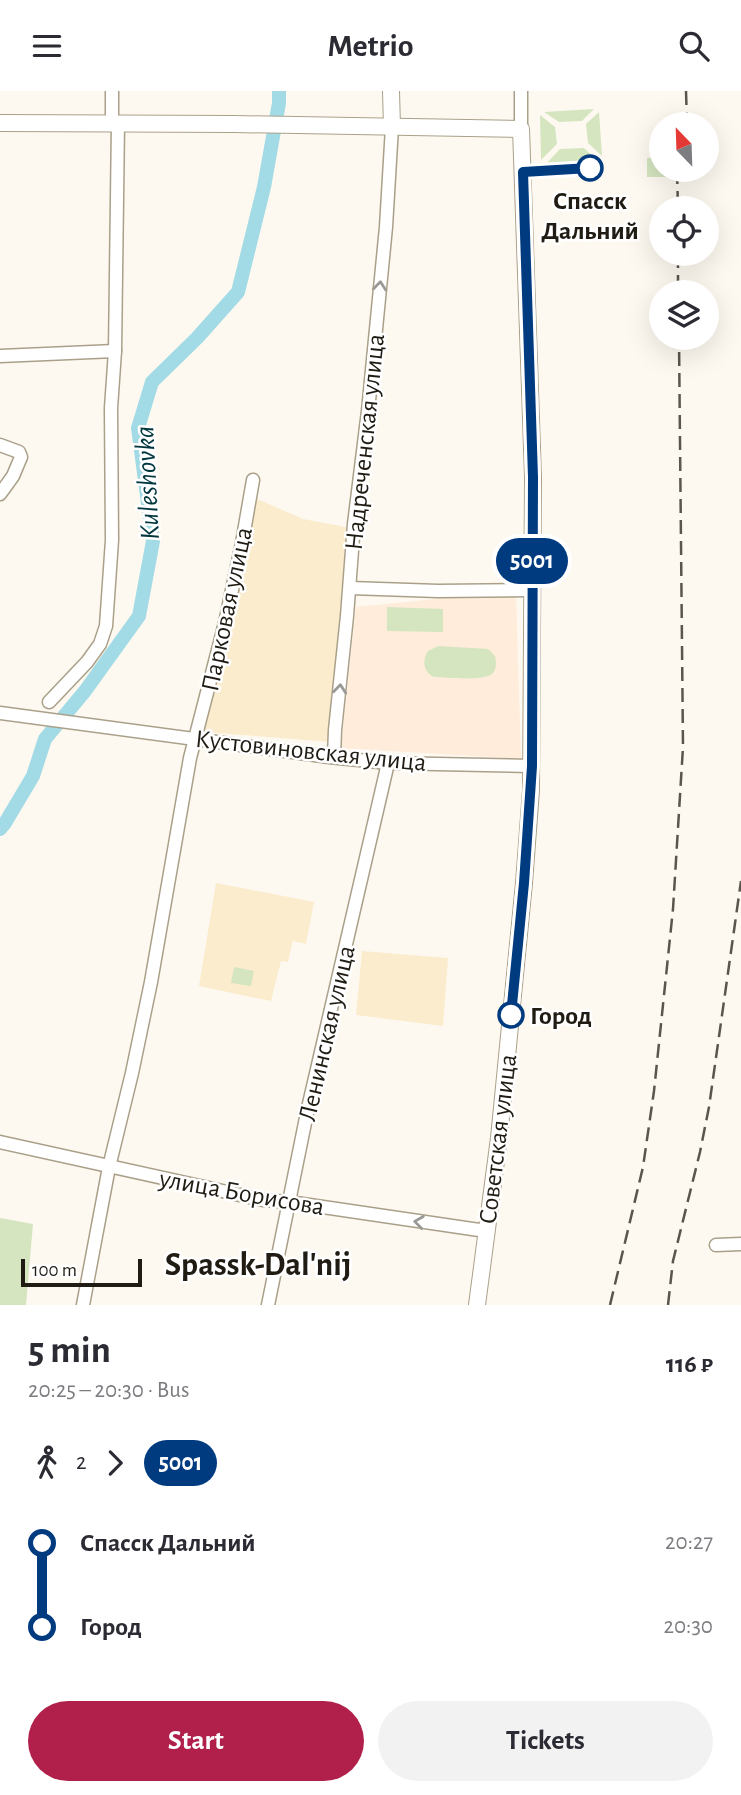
<!DOCTYPE html>
<html lang="en">
<head>
<meta charset="utf-8">
<style>
  :root { --surface:#fff; --page:#f2f2f3; --text:#2b2b33; --muted:#7c7c81; --accent:#b1204a }
  body { margin:0; font-family:"Alegreya Sans",sans-serif; background:var(--page); color:var(--text); height:100vh; display:flex; flex-direction:column; font-size:26px; white-space:nowrap }
  * { box-sizing:border-box; margin:0 }
  p { font-size:23px; color:var(--muted) }
  .icon { flex:none; width:38px; height:38px; fill:none; stroke:currentColor; stroke-width:2; stroke-linecap:round; stroke-linejoin:round }
  .map { position:relative; height:1214px; overflow:hidden }
  .panel { display:flex; flex-direction:column; background:var(--surface); flex:1 }
  .panel>* { flex:none }
  .badge { padding:0 14px; border-radius:23px; font-size:24px; line-height:46px }
  .needle { width:46px; rotate:337deg }
  .fabs { position:absolute; left:649px; top:21px; display:grid; gap:14px }
  .fabs a { display:grid; place-items:center; width:70px; height:70px; border-radius:50%; background:var(--surface); box-shadow:0 7px 28px #0002; font-size:35px }
  .scale { position:absolute; left:21px; bottom:18px; width:121px; box-sizing:border-box; padding-left:7px; border:4px solid #201c14; border-top:0; font-size:19px; line-height:24px; white-space:nowrap; color:#201c14; -webkit-text-stroke:5px #fff; paint-order:stroke }
  .map>.badge { position:absolute; translate:-50% -50%; box-shadow:0 0 0 4px #fff }
  .legs { display:flex; align-items:center; gap:10px; height:77px; padding:0 28px; font-size:23px }
  .legs p { margin-inline-start:auto }
  .headline { display:flex; align-items:center; justify-content:space-between; height:119px; padding:0 28px }
  h1 { font-size:38px; font-weight:600; line-height:52px }
  .primary-button { display:flex; gap:14px; margin-top:auto; padding:14px 28px }
  .primary-button a { flex:1; height:80px; border-radius:42px; background:var(--accent); color:#fff; font-size:28px; font-weight:600; line-height:80px; text-align:center }
  .primary-button a+a { background:var(--page); color:var(--text) }
  ul { padding:0 28px; list-style:none }
  li { display:flex; align-items:center; gap:24px; height:84px; font-size:26px }
  li i { display:grid; place-items:center; width:10px; height:100%; margin:0 9px; background:currentColor }
  li i::after { content:''; width:18px; height:18px; margin:-9px; border:5px solid; border-radius:50%; background:var(--surface) }
  li p { margin-inline-start:auto }
  li:first-child i { background:linear-gradient(#0000 50%,currentColor 0) }
  li:last-child i { background:linear-gradient(currentColor 50%,#0000 0) }
  header { display:flex; justify-content:space-between; align-items:center; height:91px; padding:0 28px; background:var(--surface); font-size:32px; font-weight:600 }
  .map>svg:first-child { display:block }
  .commercial { fill:#ffecdb }
  .built { fill:#faeccd }
  .green { fill:#d4e5c0 }
  .lines { fill:none; stroke-linecap:round; stroke-linejoin:round }
  .river { stroke:#a2dbe5; stroke-width:14 }
  .minor-casing { stroke:#aaa08a; stroke-width:15 }
  .major-casing { stroke:#aaa08a; stroke-width:18 }
  .minor { stroke:#fff; stroke-width:12 }
  .major { stroke:#fff; stroke-width:16 }
  .rail { stroke:#5a564e; stroke-width:2.5; stroke-dasharray:14 7; stroke-linecap:butt }
  .oneway { stroke:#9b9995 }
  .line-1-casing { stroke:#fff; stroke-width:16 }
  .line-1 { stroke:#003b80; stroke-width:10 }
  .stop-1-dot { fill:#fff; stroke:#003b80; stroke-width:3.5 }
  .labels { text-anchor:middle; stroke-width:5; stroke-linejoin:round; paint-order:stroke }
  .stop-label { font-size:26px; font-weight:bold; fill:#201c14; stroke:#fff }
  .street-label { font-size:26px; fill:#201c14; stroke:#fff }
  .water-label { font-size:28px; font-style:italic; fill:#00363e; stroke:#fff }
  .district-label { font-size:33px; font-weight:bold; fill:#201c14; stroke:#fff }
</style>
</head>
<body>
<header><svg class="icon" aria-label="menu" viewBox="0 0 24 24"><path d="M4 6h16M4 12h16M4 18h16"/></svg>Metrio<svg class="icon" aria-label="search" viewBox="0 0 24 24"><circle cx="10" cy="10" r="6"/><path d="M15 15l6 6"/></svg></header>
<div class="map">
<svg width="741" height="1214" viewBox="0 0 741 1214">
  <rect width="100%" height="100%" fill="#fef9f0"/>
  <path class="commercial" d="M 516,500 L 521,668 L 341,657 L 356,516 Z"/>
  <g class="built">
    <path d="M 255,407 L 303,428 L 346,436 L 331,651 L 204,641 Z"/>
    <path d="M 216,792 L 314,811 L 306,853 L 293,850 L 288,871 L 281,870 L 271,910 L 199,895 Z"/>
    <path d="M 362,860 L 448,867 L 443,935 L 356,924 Z"/>
  </g>
  <g class="green">
    <path d="M 594,18 L 582,30 L 559,31 L 544,21 Z"/>
    <path d="M 599,21 L 602,65 L 588,52 L 586,33 Z"/>
    <path d="M 540,24 L 555,36 L 557,53 L 541,69 Z"/>
    <path d="M 584,57 L 598,70 L 546,73 L 560,58 Z"/>
    <path d="M 661,66 L 662,79 L 668,79 L 668,86 L 647,86 L 647,67 Z"/>
    <path d="M 387,516 L 443,518 L 443,541 L 387,540 Z"/>
    <path d="M 438,555 L 488,558 L 495,565 C 496,571 497,577 493,582 C 485,591 446,586 434,586 C 423,581 422,569 428,560 Z"/>
    <path d="M 234,876 L 254,880 L 251,895 L 231,892 Z"/>
    <path d="M 0,1127 L 33,1133 L 26,1214 L 0,1214 Z"/>
  </g>
  <g class="lines">
    <path class="river" d="M 0,738 L 5,732 L 33,685 L 45,648 L 85,600 L 139,525 L 153,450 L 138,337 L 152,291 L 197,247 L 238,201 L 264,96 L 279,12 L 279,0"/>
    <defs>
      <g id="minor">
        <path d="M 112,0 L 112,32"/>
        <path d="M 521,0 L 521,38"/>
        <path d="M 0,265 L 115,260"/>
        <path d="M 0,354 L 19,361 L 21,366 L 13,385 L 0,403"/>
        <path d="M 350,497 L 438,500 L 532,499"/>
        <path d="M 49,611 L 87,571 L 100,553 L 106,535 L 112,449 L 111,317 L 115,260 L 118,32"/>
        <path d="M 0,622 L 329,666 L 388,672 L 532,675"/>
        <path d="M 334,666 L 335,639 L 347,525 L 354,433 L 368,320 L 386,136 L 392,36"/>
        <path d="M 0,1051 L 263,1109 L 289,1111 L 486,1140"/>
        <path d="M 716,1154 L 741,1153"/>
        <path d="M 83,1214 L 109,1076 L 132,982 L 151,891 L 190,667 L 225,532 L 242,452 L 253,389"/>
        <path d="M 268,1214 L 308,1017 L 388,672"/>
      </g>
      <g id="major">
        <path d="M 391,0 L 392,36"/>
        <path d="M 0,32 L 234,33 L 521,38 L 533,386 L 531,699 L 524,792 L 499,1047 L 477,1214"/>
      </g>
    </defs>
    <use href="#minor" class="minor-casing"/>
    <use href="#major" class="major-casing"/>
    <use href="#minor" class="minor"/>
    <use href="#major" class="major"/>
    <g class="rail">
      <path d="M 686,0 L 687,33"/>
      <path d="M 677,79 L 678,117"/>
      <path d="M 678,163 L 678,201"/>
      <path d="M 610,1214 L 643,1076 L 654,1000 L 673,818 L 683,656 L 679,247"/>
      <path d="M 668,1214 L 673,1170 L 700,1061 L 709,1016 L 741,790"/>
    </g>
  </g>
  <defs><path id="oneway-chevron" d="M-2-3.5L2.5 0L-2 3.5" fill="none" stroke-width="1.6" stroke-linecap="round" stroke-linejoin="round" transform="scale(1.75)"/></defs>
  <g class="oneway">
    <use href="#oneway-chevron" transform="translate(380 195) rotate(-84)"/>
    <use href="#oneway-chevron" transform="translate(340 598) rotate(-84)"/>
    <use href="#oneway-chevron" transform="translate(419 1131) rotate(-172)"/>
  </g>
  <g class="lines">
    <defs>
      <path id="line-1" d="M 511,924 L 524,792 L 532,675 L 533,386 L 523,81 L 590,77"/>
    </defs>
    <use href="#line-1" class="line-1-casing"/>
    <use href="#line-1" class="line-1"/>
  </g>
  <g class="stop-1-dot">
    <circle cx="590" cy="77" r="12"/>
    <circle cx="511" cy="924" r="12"/>
  </g>
  <g class="labels">
    <g class="stop-label">
      <text x="590" y="118">Спасск<tspan x="590" dy="30">Дальний</tspan></text>
      <text x="530" y="933" text-anchor="start">Город</text>
    </g>
    <g class="street-label">
      <text transform="translate(364 351) rotate(-84)" y="9">Надреченская улица</text>
      <text transform="translate(226 518) rotate(-78)" y="9">Парковая улица</text>
      <text transform="translate(311 659) rotate(6)" y="9">Кустовиновская улица</text>
      <text transform="translate(326 942) rotate(-77)" y="9">Ленинская улица</text>
      <text transform="translate(497 1048) rotate(-83)" y="9">Советская улица</text>
      <text transform="translate(242 1101) rotate(10)" y="9">улица Борисова</text>
    </g>
    <g class="water-label">
      <text transform="translate(146 392) rotate(-93)" y="10">Kuleshovka</text>
    </g>
    <g class="district-label">
      <text x="258" y="1184">Spassk-Dal'nij</text>
    </g>
  </g>
</svg>
<div class="fabs">
<a><svg class="needle" viewBox="-14 -14 28 28"><path d="M0-13l5 13h-10z" fill="#e53935"/><path d="M0 13l5-13h-10z" fill="#7c7c81"/></svg></a>
<a><svg class="icon" aria-label="locate" viewBox="0 0 24 24"><circle cx="12" cy="12" r="6"/><path d="M12 2v4M12 18v4M2 12h4M18 12h4"/></svg></a>
<a><svg class="icon" aria-label="layers" viewBox="0 0 24 24"><path d="M12 4l9 5-9 5-9-5zM3 14l9 5 9-5"/></svg></a>
</div>
<div class="scale">100 m</div>
<b class="badge" style="left:532px;top:470px;background:#003b80;color:#fff">5001</b>
</div>
<section class="panel">
<div class="headline"><div><h1>5 min</h1><p>20:25 – 20:30 · Bus</p></div><b>116 ₽</b></div>
<div class="legs"><svg class="icon" aria-label="walk" viewBox="0 0 24 24"><circle cx="13" cy="4" r="2"/><path d="M13 8l-2 6 4 7M11 14l-3 7M7 12l3-4h3l4 4"/></svg>2<svg class="icon" aria-label="forward" viewBox="0 0 24 24"><path d="M9 5l7 7-7 7"/></svg><b class="badge" style="background:#003b80;color:#fff">5001</b></div>
<ul>
<li><i style="color:#003b80"></i><b>Спасск Дальний</b><p>20:27</p></li>
<li><i style="color:#003b80"></i><b>Город</b><p>20:30</p></li>
</ul>
<div class="primary-button"><a>Start</a><a>Tickets</a></div>
</section>
</body>
</html>
